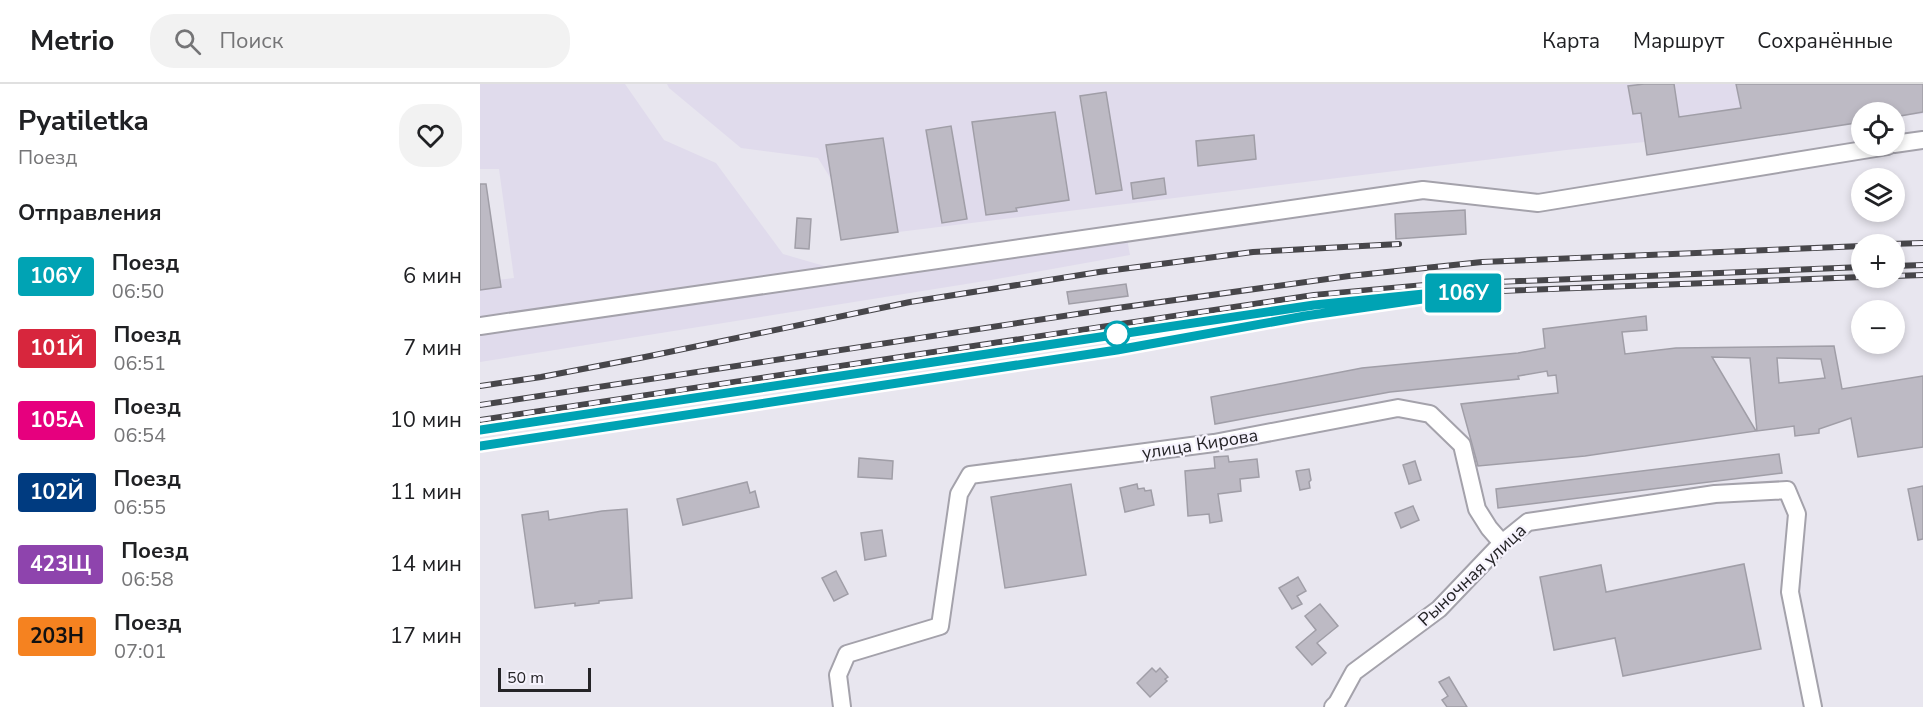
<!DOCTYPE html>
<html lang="ru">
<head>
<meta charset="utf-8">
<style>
  :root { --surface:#fff; --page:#f2f2f2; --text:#202124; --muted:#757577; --line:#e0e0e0 }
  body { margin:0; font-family:"Nunito Sans",sans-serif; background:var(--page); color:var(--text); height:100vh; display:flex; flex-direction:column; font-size:22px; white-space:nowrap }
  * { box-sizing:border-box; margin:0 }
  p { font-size:20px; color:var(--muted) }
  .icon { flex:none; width:33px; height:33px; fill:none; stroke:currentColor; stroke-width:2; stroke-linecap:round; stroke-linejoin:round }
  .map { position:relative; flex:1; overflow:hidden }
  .side { display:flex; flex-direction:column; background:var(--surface); width:480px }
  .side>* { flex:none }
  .badge { padding:0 12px; border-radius:4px; font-size:21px; line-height:39px }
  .controls { position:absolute; left:1371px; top:18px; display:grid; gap:12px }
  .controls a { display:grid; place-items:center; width:54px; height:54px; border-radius:50%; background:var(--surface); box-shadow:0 3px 9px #0003; font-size:30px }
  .scale { position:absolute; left:18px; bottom:15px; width:93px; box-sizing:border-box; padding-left:6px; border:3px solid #252427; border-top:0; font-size:16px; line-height:21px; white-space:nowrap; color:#252427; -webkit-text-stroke:4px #f6f3fd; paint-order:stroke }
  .map>.badge { position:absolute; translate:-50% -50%; box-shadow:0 0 0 3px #fff }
  h2 { padding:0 18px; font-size:22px; line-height:54px }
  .round { display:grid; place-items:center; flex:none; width:63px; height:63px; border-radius:24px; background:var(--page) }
  .overview { display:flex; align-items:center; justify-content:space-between; height:102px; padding:0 18px }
  h1 { font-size:28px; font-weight:700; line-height:45px }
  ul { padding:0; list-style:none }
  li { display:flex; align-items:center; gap:18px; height:72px; padding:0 18px }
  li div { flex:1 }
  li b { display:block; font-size:22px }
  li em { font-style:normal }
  li .badge { min-width:66px; font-weight:700; text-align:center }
  header { display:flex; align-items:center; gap:36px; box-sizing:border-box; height:84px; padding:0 30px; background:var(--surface); border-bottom:2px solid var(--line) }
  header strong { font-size:28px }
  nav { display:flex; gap:33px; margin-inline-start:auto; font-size:21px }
  .search { width:420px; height:54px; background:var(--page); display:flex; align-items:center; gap:15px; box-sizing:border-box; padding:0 21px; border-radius:24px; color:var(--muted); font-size:22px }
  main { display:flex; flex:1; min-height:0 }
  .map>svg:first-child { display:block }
  .built { fill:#e0dbec }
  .building { fill:#bdbac4; stroke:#a09ea7; stroke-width:1.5; fill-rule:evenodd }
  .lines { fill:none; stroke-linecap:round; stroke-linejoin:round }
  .minor-casing { stroke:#a4a2ab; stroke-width:20 }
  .minor { stroke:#fff; stroke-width:16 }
  .rail-casing { stroke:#47464a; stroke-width:6 }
  .rail { stroke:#f6f3fd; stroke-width:4; stroke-dasharray:11; stroke-linecap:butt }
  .line-casing { stroke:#fff; stroke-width:14 }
  .line { stroke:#00a3b4; stroke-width:9 }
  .stop-dot { fill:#fff; stroke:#00a3b4; stroke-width:3 }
  .labels { text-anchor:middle; stroke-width:4.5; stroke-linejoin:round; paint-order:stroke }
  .street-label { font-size:18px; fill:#252427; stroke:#f6f3fd }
</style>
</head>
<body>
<header>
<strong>Metrio</strong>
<div class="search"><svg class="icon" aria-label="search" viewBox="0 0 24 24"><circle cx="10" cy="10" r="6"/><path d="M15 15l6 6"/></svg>Поиск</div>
<nav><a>Карта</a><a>Маршрут</a><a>Сохранённые</a></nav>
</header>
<main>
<section class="side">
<div class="overview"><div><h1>Pyatiletka</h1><p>Поезд</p></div><a class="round"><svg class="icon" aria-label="heart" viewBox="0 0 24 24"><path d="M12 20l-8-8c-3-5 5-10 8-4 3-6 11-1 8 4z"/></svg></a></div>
<h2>Отправления</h2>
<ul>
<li><span class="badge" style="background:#00a3b4;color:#fff">106У</span><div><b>Поезд</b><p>06:50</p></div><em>6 мин</em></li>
<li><span class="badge" style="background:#d7263d;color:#fff">101Й</span><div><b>Поезд</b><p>06:51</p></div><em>7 мин</em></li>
<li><span class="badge" style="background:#e6007e;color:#fff">105А</span><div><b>Поезд</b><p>06:54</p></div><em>10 мин</em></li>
<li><span class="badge" style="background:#003b80;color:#fff">102Й</span><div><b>Поезд</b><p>06:55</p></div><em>11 мин</em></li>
<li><span class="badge" style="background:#8e44ad;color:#fff">423Щ</span><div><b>Поезд</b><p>06:58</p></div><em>14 мин</em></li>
<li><span class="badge" style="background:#f58220;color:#111">203Н</span><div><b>Поезд</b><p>07:01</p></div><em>17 мин</em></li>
</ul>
</section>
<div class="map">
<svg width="1443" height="623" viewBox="0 0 1443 623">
  <rect width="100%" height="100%" fill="#e8e6ef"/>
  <g class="built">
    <path d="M 0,0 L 145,0 L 184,56 L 236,79 L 303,170 L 365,188 L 646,149 L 650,171 L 511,196 L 0,278 L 0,198 L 34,194 L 19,85 L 0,85 Z"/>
    <path d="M 187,0 L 1443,0 L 1443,30 L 1415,32 L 1414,28 L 1382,28 L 1381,36 L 1086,66 L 386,152 L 338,74 L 261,64 L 189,4 Z"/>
  </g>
  <g class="building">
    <path d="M 1164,0 L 1194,0 L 1199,33 L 1261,24 L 1256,0 L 1443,0 L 1443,28 L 1414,33 L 1414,28 L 1382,28 L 1382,38 L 1167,71 L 1161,29 L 1153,30 L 1148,2 Z"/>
    <path d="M 626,8 L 642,106 L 616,110 L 600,12 Z"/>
    <path d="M 575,28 L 589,116 L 536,124 L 537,127 L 506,131 L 492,38 Z"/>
    <path d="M 471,42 L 487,135 L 462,139 L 446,46 Z"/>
    <path d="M 774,51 L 776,75 L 718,82 L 716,57 Z"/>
    <path d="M 403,54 L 418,148 L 361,156 L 346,61 Z"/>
    <path d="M 684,94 L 686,110 L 653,115 L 651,99 Z"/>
    <path d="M 0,100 L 6,100 L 21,203 L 0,206 Z"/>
    <path d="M 985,126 L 986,150 L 916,155 L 915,130 Z"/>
    <path d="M 317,134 L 331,135 L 329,165 L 315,164 Z"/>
    <path d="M 646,200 L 648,212 L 589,220 L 587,208 Z"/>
    <path d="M 1166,232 L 1167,246 L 1142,248 L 1145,270 L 1196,264 L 1354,262 L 1362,305 L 1443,292 L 1443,363 L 1378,373 L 1371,334 L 1339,345 L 1339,349 L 1315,352 L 1314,342 L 1277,347 L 1270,274 L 1232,273 L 1276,347 L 1105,372 L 998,382 L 981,320 L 1078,309 L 1076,291 L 1068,292 L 1067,287 L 1038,292 L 1039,295 L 910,308 L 735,340 L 731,313 L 882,284 L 1038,269 L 1065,264 L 1063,245 ZM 1297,274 L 1341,275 L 1345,294 L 1299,299 Z"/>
    <path d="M 1299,370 L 1302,389 L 1018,424 L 1016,405 Z"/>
    <path d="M 748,372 L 749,378 L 777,375 L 779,393 L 760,395 L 761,407 L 738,410 L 742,437 L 730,439 L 729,430 L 708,432 L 705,387 L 735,384 L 734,373 Z"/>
    <path d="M 379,374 L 413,377 L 412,395 L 378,393 Z"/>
    <path d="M 935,377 L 941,396 L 929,400 L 923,381 Z"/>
    <path d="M 829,385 L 831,396 L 829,398 L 830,404 L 820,406 L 816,387 Z"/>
    <path d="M 267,398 L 270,409 L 275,407 L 279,423 L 203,441 L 197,415 Z"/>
    <path d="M 591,400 L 606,491 L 525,504 L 511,413 Z"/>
    <path d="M 657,400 L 658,405 L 664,404 L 665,407 L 671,406 L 674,421 L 645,428 L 640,404 Z"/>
    <path d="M 1443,402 L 1443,455 L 1438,456 L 1428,405 Z"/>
    <path d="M 933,422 L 939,436 L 921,444 L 915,429 Z"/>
    <path d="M 147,425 L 152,514 L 119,517 L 119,519 L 95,522 L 95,519 L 55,524 L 42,431 L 68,427 L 69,436 L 122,427 Z"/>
    <path d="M 402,446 L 406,472 L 385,476 L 381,449 Z"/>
    <path d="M 1264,480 L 1281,565 L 1143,592 L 1135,554 L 1074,566 L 1060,493 L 1121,481 L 1126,508 Z"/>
    <path d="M 356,487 L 368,510 L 354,517 L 342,494 Z"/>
    <path d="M 818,493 L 826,507 L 817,512 L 822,520 L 812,525 L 799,504 Z"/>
    <path d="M 840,520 L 858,542 L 837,559 L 846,569 L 832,581 L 816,563 L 836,546 L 825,532 Z"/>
    <path d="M 672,584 L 676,588 L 680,584 L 688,593 L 685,595 L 687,597 L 670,613 L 657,599 Z"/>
    <path d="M 969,593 L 987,623 L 967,623 L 962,616 L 968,612 L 959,598 Z"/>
  </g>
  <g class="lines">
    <defs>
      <g id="minor">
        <path d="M 1414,60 L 1443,56"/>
        <path d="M 0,242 L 943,106 L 1058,119 L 1408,62"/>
        <path d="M 362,623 L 358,591 L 367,570 L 460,542 L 479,410 L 490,391 L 734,359 L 918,324 L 950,330 L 982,361 L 997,425 L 1009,444 L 1022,459"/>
        <path d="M 853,623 L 857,619 L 874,588 L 959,525 L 1022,459 L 1048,438 L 1235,410 L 1307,406 L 1317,430 L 1310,508 L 1333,623"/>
      </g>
    </defs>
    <use href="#minor" class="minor-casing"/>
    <use href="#minor" class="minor"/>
    <defs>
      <g id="rail">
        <path d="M 1410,160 L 1443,159"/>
        <path d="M 1414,182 L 1443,181"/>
        <path d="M 1414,192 L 1443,191"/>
        <path d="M 0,302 L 61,293 L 165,273 L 430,218 L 619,188 L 773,168 L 919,160"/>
        <path d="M 0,321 L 630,225 L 869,192 L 1002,178 L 1382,162"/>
        <path d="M 0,336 L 834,211 L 945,201 L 1382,183"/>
        <path d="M 0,346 L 834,221 L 944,210 L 1382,193"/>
        <path d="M 0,362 L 637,266 L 825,232 L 880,224"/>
      </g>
    </defs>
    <use href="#rail" class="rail-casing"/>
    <use href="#rail" class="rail"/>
  </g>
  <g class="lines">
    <defs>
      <path id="line" d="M 0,346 L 834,221 L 944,210 L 984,209 L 825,232 L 637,266 L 0,362"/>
    </defs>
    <use href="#line" class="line-casing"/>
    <use href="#line" class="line"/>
  </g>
  <circle class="stop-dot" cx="637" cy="250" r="12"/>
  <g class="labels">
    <g class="street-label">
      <text transform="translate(720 360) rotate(-9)" y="6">улица Кирова</text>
      <text transform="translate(992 491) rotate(-43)" y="6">Рыночная улица</text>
    </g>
  </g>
</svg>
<div class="controls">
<a><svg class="icon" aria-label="locate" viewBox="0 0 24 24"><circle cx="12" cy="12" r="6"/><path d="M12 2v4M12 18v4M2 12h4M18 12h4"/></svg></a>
<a><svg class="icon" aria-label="layers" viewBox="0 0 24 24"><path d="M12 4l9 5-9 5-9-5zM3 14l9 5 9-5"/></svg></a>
<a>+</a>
<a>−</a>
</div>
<div class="scale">50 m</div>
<b class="badge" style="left:983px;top:209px;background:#00a3b4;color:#fff">106У</b>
</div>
</main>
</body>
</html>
